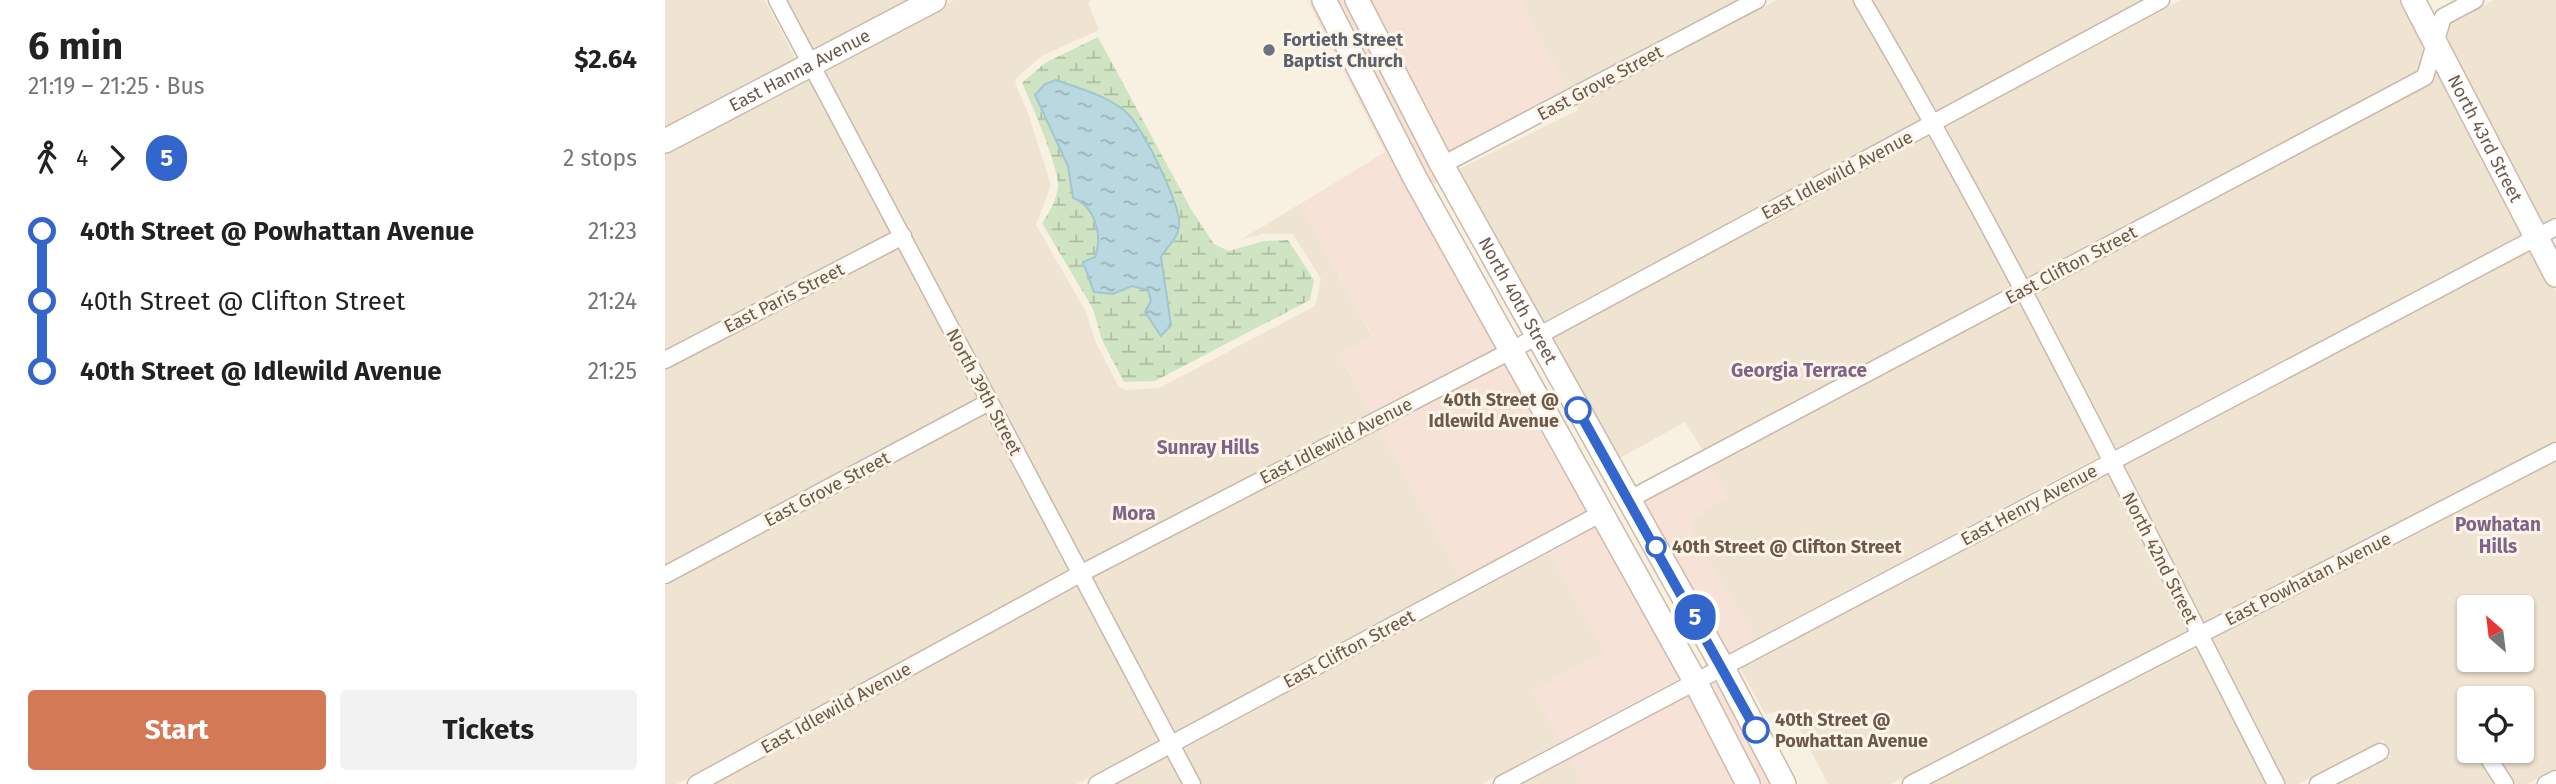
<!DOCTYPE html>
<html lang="en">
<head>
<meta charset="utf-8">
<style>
  :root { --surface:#fff; --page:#f2f2f2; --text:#222; --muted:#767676; --accent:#d37956 }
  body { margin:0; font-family:"Fira Sans",sans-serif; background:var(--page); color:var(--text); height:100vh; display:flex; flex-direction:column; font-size:26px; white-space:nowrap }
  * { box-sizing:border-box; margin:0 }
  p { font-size:23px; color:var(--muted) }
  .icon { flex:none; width:38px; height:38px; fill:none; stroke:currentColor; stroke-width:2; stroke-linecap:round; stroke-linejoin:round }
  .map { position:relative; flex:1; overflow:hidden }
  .drawer { display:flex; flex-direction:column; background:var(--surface); width:665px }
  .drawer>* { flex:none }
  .badge { padding:0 14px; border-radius:23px; font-size:24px; line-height:46px }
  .needle { width:46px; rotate:332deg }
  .fabs { position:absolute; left:1792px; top:595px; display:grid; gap:14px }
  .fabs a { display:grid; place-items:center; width:77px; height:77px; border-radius:7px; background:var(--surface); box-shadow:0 2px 5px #0004; font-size:35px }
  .map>.badge { position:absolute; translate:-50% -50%; box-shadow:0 0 0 4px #fff }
  .legs { display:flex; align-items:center; gap:10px; height:77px; padding:0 28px; font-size:23px }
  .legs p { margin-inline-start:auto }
  .summary { display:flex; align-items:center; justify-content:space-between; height:119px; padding:0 28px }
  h1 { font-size:38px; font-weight:700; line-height:52px }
  .button { display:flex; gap:14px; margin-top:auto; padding:14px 28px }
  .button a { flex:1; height:80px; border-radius:7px; background:var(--accent); color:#fff; font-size:28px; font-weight:700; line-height:80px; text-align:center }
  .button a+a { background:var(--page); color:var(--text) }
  ul { padding:0 28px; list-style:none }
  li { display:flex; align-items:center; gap:24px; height:70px; font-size:26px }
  li i { display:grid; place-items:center; width:10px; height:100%; margin:0 9px; background:currentColor }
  li i::after { content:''; width:18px; height:18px; margin:-9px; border:5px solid; border-radius:50%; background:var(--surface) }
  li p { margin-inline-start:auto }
  li:first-child i { background:linear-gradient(#0000 50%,currentColor 0) }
  li:last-child i { background:linear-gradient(currentColor 50%,#0000 0) }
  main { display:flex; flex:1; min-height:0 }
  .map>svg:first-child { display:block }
  .residential { fill:#efe3d2; fill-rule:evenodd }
  .commercial { fill:#f7e2d7 }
  .wetland { fill:url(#wetland-marsh) }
  .water { fill:url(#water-ripples); stroke:#a1c6cf; stroke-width:2 }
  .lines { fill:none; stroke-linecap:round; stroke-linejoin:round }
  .street-casing { stroke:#c7b9ab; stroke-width:19 }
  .secondary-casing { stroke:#ccbbab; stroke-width:26 }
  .street { stroke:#fff; stroke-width:16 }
  .secondary { stroke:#fff; stroke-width:23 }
  .line-1-casing { stroke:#fff; stroke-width:16 }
  .line-1 { stroke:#36c; stroke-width:10 }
  .worship-dot { fill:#6b7280; stroke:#fcf5e8; stroke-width:2.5 }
  .stop-1-dot { fill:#fff; stroke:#36c; stroke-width:3.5 }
  .labels { text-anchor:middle; stroke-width:6; stroke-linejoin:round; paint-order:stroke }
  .worship-label { font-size:18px; font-weight:bold; fill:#5b616d; stroke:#fcf5e8; text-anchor:start }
  .street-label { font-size:18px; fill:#6d594c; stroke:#fcf5e8 }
  .stop-label { font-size:18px; font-weight:bold; fill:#6d594c; stroke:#fcf5e8; text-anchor:start }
  .neighbourhood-label { font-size:19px; font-weight:bold; fill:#7e6489; stroke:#fcf5e8 }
</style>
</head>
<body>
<main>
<section class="drawer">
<div class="summary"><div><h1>6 min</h1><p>21:19 – 21:25 · Bus</p></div><b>$2.64</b></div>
<div class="legs"><svg class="icon" aria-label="walk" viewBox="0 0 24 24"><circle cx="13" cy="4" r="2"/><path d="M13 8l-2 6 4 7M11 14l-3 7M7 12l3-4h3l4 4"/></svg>4<svg class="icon" aria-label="forward" viewBox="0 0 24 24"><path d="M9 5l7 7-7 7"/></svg><b class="badge" style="background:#36c;color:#fff">5</b><p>2 stops</p></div>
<ul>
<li><i style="color:#36c"></i><b>40th Street @ Powhattan Avenue</b><p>21:23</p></li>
<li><i style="color:#36c"></i><span>40th Street @ Clifton Street</span><p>21:24</p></li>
<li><i style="color:#36c"></i><b>40th Street @ Idlewild Avenue</b><p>21:25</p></li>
</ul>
<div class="button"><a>Start</a><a>Tickets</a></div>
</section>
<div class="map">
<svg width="1891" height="784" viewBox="0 0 1891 784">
  <defs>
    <pattern id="wetland-marsh" width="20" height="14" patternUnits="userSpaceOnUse" patternTransform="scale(1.75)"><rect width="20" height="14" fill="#cfe4c3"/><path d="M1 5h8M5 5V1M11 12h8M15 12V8" fill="none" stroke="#acbca1"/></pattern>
    <pattern id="water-ripples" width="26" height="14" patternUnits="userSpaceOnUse" patternTransform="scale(1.75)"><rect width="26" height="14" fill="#bad8df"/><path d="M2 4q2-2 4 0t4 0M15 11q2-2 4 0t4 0" fill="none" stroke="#9bb2b7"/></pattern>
  </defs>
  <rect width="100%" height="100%" fill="#f8f1e2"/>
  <g class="residential">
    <path d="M 0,0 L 100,0 L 132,62 L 0,132 Z"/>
    <path d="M 122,0 L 249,0 L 149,52 Z"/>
    <path d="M 289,0 L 427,0 L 423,3 L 434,30 L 377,56 L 352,77 L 350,83 L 363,113 L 386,185 L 371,225 L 421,312 L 431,343 L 454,387 L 460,390 L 494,388 L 650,306 L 656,279 L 628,234 L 597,234 L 575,240 L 635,204 L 708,338 L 675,355 L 706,413 L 418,563 L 157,68 Z"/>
    <path d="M 854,0 L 1073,0 L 902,89 Z"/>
    <path d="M 1112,0 L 1188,0 L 1257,119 L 874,324 L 790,171 L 913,110 L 911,105 Z"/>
    <path d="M 1207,0 L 1477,0 L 1272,111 Z"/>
    <path d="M 1516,0 L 1739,0 L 1763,44 L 1753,70 L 1361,278 L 1281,127 Z"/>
    <path d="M 1829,0 L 1891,0 L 1891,216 L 1874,225 L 1781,44 L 1785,23 Z"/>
    <path d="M 1774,65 L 1860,233 L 1449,450 L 1369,294 L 1764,85 Z"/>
    <path d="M 143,76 L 227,232 L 0,349 L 0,151 Z"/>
    <path d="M 1267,135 L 1347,286 L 1038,450 L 1020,422 L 951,460 L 883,340 Z"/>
    <path d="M 235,248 L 312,398 L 0,565 L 0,370 Z"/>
    <path d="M 1868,249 L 1891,292 L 1891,441 L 1538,624 L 1457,466 Z"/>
    <path d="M 1355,302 L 1434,457 L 1092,638 L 1060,589 L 1023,522 L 1062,496 L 1046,466 Z"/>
    <path d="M 321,414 L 403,570 L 12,784 L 0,784 L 0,586 Z"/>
    <path d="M 715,429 L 796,579 L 509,732 L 426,579 Z"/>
    <path d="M 1891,462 L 1891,769 L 1862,784 L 1850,784 L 1829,751 L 1857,751 L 1857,698 L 1804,698 L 1804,751 L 1820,751 L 1813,756 L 1830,784 L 1673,784 L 1726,756 L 1718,740 L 1633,784 L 1620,784 L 1546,640 ZM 1804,607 L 1857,607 L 1857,660 L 1804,660 Z"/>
    <path d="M 1443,474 L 1524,631 L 1226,784 L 1163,784 L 1124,709 L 1100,714 L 1075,668 Z"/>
    <path d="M 884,553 L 941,652 L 868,691 L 896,742 L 817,784 L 536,784 L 517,749 Z"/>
    <path d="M 412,586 L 494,740 L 412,784 L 50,784 Z"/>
    <path d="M 1532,648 L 1601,784 L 1266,784 Z"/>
    <path d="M 503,756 L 518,784 L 451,784 Z"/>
    <path d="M 905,758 L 919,784 L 856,784 Z"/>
  </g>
  <g class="commercial">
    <path d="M 642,0 L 648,0 L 833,347 L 706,413 L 675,354 L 708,337 L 635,204 L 720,152 Z"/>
    <path d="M 667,0 L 683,0 L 775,178 L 765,187 Z"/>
    <path d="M 701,0 L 854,0 L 902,89 L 780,153 Z"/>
    <path d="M 842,363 L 925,509 L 796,579 L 715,429 Z"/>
    <path d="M 1046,466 L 1063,496 L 1023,522 L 1060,588 L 1092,638 L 1060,655 L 976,503 Z"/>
    <path d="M 934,525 L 1019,676 L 896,742 L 868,691 L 941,652 L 884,553 Z"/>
    <path d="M 1055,678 L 1110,784 L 1093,784 L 1042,685 Z"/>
    <path d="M 1027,693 L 1074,784 L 919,784 L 905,758 Z"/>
  </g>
  <path class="wetland" d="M 433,37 L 526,209 L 549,244 L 564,251 L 599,241 L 623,240 L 649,280 L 645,300 L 490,381 L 459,382 L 437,340 L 428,309 L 377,223 C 384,213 391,201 393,188 C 395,170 366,102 357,83 L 380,63 Z"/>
  <path class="water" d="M 391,80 C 413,88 447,97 464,115 C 478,129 517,207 514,226 C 513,239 502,246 496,257 L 506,325 L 496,336 L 480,312 L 486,301 L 483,290 L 467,286 L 448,294 L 429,292 L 418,262 L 430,257 C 438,236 430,206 408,198 L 403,166 L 370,95 L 380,84 Z"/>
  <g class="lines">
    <defs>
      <g id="street">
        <path d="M 112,0 L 527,784"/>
        <path d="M 1197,0 C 1347,255 1476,521 1611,784"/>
        <path d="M 777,165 L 1092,0"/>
        <path d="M 0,360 L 238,236"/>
        <path d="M 965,499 L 1760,77 L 1778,17 L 1810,0"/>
        <path d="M 0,575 L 324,402"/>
        <path d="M 1824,759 L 1840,784"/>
        <path d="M 31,784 L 415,574 L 832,358 L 1496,0"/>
        <path d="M 432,784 L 937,513"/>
        <path d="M 837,784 L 1891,227"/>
        <path d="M 1246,784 L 1891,451"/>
        <path d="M 1653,784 L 1715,752"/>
        <path d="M 1881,784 L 1891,779"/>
      </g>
      <g id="secondary">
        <path d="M 659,0 L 750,178 L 1030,681 L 1083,784"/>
        <path id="s1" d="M 692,0 L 777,165 L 1057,666 L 1119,784"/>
        <path id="s2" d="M 1748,0 L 1891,275"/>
        <path id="s3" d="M 0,141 L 269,0"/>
      </g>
    </defs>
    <use href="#street" class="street-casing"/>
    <use href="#secondary" class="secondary-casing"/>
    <use href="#street" class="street"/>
    <use href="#secondary" class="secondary"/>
  </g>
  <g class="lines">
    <defs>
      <path id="line-1" d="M 913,410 L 1091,730"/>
    </defs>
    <use href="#line-1" class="line-1-casing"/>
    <use href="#line-1" class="line-1"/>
  </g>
  <circle class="worship-dot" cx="604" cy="50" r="7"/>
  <g class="stop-1-dot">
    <circle cx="913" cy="410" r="12"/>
    <circle cx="991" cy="547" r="9"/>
    <circle cx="1091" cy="730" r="12"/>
  </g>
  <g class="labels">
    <g class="worship-label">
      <text x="618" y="46">Fortieth Street<tspan x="618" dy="21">Baptist Church</tspan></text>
    </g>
    <g class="street-label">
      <text dy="6" stroke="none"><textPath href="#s3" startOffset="152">East Hanna Avenue</textPath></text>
      <text transform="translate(935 83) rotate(-28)" y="6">East Grove Street</text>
      <text dy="6" stroke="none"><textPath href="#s2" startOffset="156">North 43rd Street</textPath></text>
      <text transform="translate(1172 175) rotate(-28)" y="6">East Idlewild Avenue</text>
      <text transform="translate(1406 265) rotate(-28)" y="6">East Clifton Street</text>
      <text transform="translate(119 298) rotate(-27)" y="6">East Paris Street</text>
      <text dy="6" stroke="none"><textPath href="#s1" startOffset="341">North 40th Street</textPath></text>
      <text transform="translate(319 392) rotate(62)" y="6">North 39th Street</text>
      <text transform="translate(671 441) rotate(-27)" y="6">East Idlewild Avenue</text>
      <text transform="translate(162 489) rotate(-28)" y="6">East Grove Street</text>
      <text transform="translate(1364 505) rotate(-28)" y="6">East Henry Avenue</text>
      <text transform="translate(1495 558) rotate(63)" y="6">North 42nd Street</text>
      <text transform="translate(1643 579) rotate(-27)" y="6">East Powhatan Avenue</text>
      <text transform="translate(684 649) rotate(-28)" y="6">East Clifton Street</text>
      <text transform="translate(171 708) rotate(-29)" y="6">East Idlewild Avenue</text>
    </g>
    <g class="stop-label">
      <text x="894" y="406" text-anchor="end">40th Street @<tspan x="894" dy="21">Idlewild Avenue</tspan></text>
      <text x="1007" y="553">40th Street @ Clifton Street</text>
      <text x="1110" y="726">40th Street @<tspan x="1110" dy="21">Powhattan Avenue</tspan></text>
    </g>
    <g class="neighbourhood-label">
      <text x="1134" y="377">Georgia Terrace</text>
      <text x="543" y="454">Sunray Hills</text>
      <text x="469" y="520">Mora</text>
      <text x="1833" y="531">Powhatan<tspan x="1833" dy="22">Hills</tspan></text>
    </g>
  </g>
</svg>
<div class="fabs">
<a><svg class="needle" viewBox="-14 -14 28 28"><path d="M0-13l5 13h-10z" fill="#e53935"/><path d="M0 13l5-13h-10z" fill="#767676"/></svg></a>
<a><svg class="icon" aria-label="locate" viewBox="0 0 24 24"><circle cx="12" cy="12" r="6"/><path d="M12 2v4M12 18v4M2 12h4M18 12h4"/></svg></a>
</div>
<b class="badge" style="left:1030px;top:617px;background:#36c;color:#fff">5</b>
</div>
</main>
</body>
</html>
